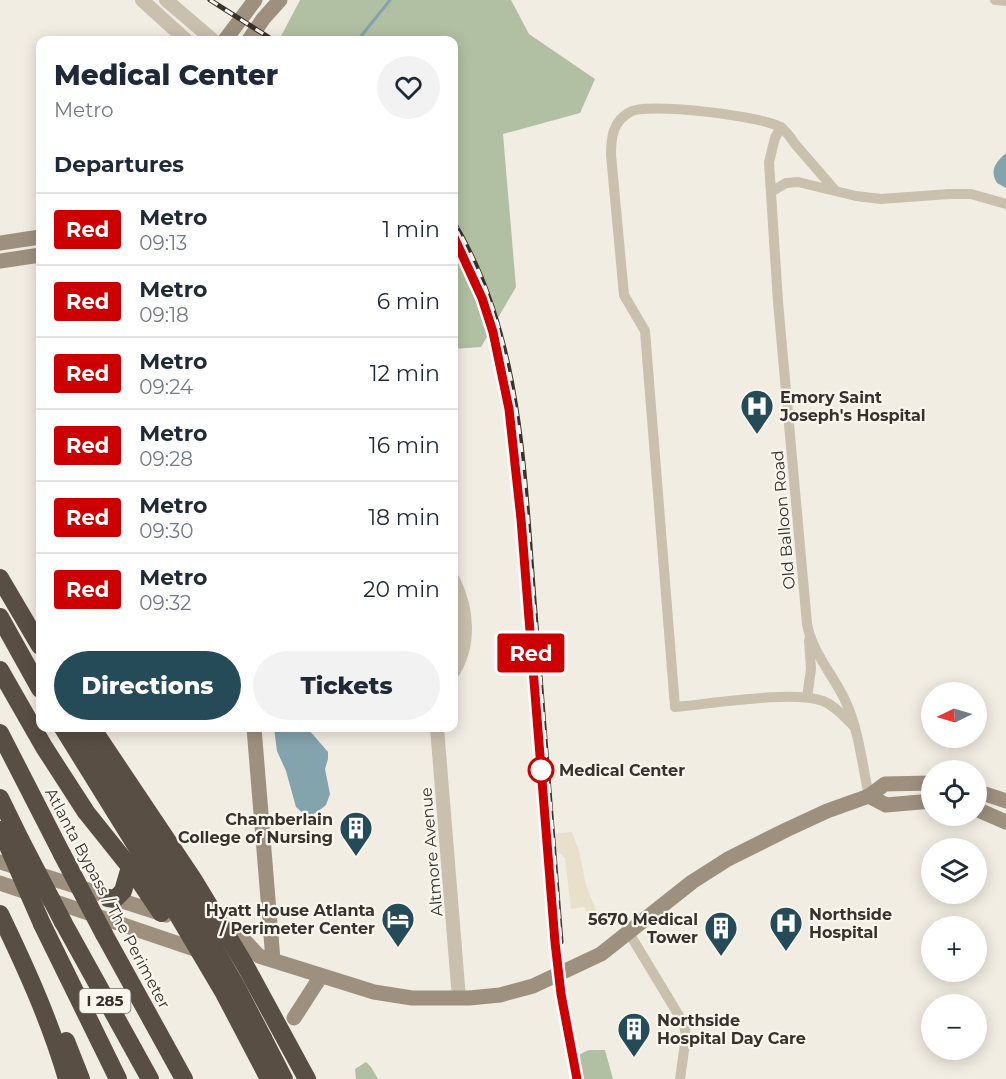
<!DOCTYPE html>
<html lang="en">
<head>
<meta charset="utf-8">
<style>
  :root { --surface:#fff; --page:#f2f2f3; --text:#1f2937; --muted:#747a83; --line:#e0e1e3; --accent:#244b57 }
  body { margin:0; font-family:Montserrat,sans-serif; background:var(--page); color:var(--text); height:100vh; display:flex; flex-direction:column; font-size:22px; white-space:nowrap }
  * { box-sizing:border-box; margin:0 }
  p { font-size:20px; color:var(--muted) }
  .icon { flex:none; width:33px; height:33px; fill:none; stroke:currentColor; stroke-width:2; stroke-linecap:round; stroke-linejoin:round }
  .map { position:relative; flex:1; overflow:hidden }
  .side { position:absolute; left:36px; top:36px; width:422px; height:696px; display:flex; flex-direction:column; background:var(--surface); border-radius:12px; box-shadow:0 3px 15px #0003 }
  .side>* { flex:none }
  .badge { padding:0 12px; border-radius:4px; font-size:21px; line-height:39px }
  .needle { width:39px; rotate:265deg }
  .controls { position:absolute; left:921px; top:682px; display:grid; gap:12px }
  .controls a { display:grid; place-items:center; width:66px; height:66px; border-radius:50%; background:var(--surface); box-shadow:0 3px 15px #0003; font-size:30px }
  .map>.badge { position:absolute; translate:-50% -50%; box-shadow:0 0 0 3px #fff }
  h2 { padding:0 18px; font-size:22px; line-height:54px }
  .round { display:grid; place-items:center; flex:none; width:63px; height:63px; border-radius:32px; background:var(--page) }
  .head { display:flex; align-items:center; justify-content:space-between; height:102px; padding:0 18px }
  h1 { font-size:28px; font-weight:800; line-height:45px }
  .button { display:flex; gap:12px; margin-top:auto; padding:12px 18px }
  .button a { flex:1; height:69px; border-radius:36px; background:var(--accent); color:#fff; font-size:24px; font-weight:800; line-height:69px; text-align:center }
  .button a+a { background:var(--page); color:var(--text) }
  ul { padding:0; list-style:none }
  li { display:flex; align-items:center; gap:18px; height:72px; padding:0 18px; border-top:2px solid var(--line) }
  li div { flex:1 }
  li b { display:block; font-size:22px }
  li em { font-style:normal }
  li .badge { min-width:66px; font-weight:700; text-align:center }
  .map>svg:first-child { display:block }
  .green { fill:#b1c0a2 }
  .plaza { fill:#e8e0ca }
  .water { fill:#83a3ad }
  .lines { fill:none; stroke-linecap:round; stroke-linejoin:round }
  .stream { stroke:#83a3ad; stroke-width:3 }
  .minor { stroke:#c9c0ae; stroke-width:10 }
  .tertiary { stroke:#c9c0ae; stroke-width:14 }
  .secondary { stroke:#9d907f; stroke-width:15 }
  .motorway { stroke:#594e44; stroke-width:18 }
  .rail-casing { stroke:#39322c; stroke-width:5 }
  .rail { stroke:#f9f6ee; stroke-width:3; stroke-dasharray:9; stroke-linecap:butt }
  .motorway-bridge { stroke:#594e44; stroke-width:18 }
  .line-casing { stroke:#fff; stroke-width:14 }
  .line { stroke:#c00; stroke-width:9 }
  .stop-dot { fill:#fff; stroke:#c00; stroke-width:3 }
  .labels { text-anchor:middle; stroke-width:4.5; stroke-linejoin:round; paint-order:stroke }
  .shield { fill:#f9f6ee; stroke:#736d66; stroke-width:1.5 }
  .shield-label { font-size:15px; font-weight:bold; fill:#39322c }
  .poi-label { font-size:16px; font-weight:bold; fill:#39322c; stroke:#f9f6ee; text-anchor:start }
  .street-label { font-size:16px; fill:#39322c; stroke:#f9f6ee }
  .stop-label { font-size:16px; font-weight:bold; fill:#39322c; stroke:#f9f6ee; text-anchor:start }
</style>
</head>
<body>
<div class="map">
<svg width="1006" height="1079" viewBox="0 0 1006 1079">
  <rect width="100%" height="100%" fill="#f2ede2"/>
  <g class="green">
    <path d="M 300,0 L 511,0 L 529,34 L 595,79 L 580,113 L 503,134 L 516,287 L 481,347 L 453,349 L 453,40 L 279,40 Z"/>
    <path d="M 590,1050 L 605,1050 L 613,1079 L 573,1079 C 573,1064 574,1054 590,1050 Z"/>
    <path d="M 366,1062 L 371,1067 L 378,1079 L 356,1079 L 355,1069 Z"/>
  </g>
  <path class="plaza" d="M 572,832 L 579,851 L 586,885 L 598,916 L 597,919 L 592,920 L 584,907 L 571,909 L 565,858 L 538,835 Z"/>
  <g class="water">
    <path d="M 1006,153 L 1006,188 L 997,183 C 989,170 996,162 1006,153 Z"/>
    <path d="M 274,728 L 309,728 L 309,730 L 328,752 L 328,759 L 325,769 L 330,794 L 326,805 L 316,813 L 306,816 L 296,807 L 286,771 L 277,751 Z"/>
  </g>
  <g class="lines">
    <path class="stream" d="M 358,40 L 390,0"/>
    <g class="minor">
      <path d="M 995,0 L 1006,1"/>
      <path d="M 781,127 L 775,138 L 769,162 L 778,302 L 807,624 C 812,652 833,675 845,700 C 859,730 862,764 869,796"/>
      <path d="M 834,189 C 821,174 808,159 795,144 C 791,138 786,130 780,127 C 763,116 647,102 630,112 C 613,121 611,137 611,155 L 624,295 L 645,331 L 675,707 C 711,704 792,690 823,701 C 836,706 845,718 855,727"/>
      <path d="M 771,192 L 786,183 L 798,182 L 856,196 L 881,199 L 949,194 L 971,194 L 1006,204"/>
      <path d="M 807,697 L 811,669 L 809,640"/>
      <path d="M 629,933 L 684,1024 L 686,1036 L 680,1079"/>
    </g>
    <g class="tertiary">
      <path d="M 142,0 L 186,40"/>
      <path d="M 166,0 L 213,40"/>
      <path d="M 453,580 C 468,610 470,644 453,672"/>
      <path d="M 437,728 L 459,998"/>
    </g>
    <g class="secondary">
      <path d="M 225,40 L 255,0"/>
      <path d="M 249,40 L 263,19 L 280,0"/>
      <path d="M 0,243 L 40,237"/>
      <path d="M 0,261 L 40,255"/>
      <path d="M 254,728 L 273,960"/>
      <path d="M 976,791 L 1006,801"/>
      <path d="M 869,796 L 886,805 L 932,801"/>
      <path d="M 976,809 L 1006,822"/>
      <path d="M 0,862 L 166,915"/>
      <path d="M 0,883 L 206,953"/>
      <path d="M 220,933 L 245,941 L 259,956 L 374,992 L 412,998 L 469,998 L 500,995 L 533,986 L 601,954 L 692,882 L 728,859 L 786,830 L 827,811 L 869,796 L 885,784 L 932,783"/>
      <path d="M 294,1018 L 321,976"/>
    </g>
    <g class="motorway">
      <path d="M 0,578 L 40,646"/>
      <path d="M 0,617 L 40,689"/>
      <path d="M 0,670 L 44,747 L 86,812 L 130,867 L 161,913"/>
      <path d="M 74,728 L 181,890"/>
      <path d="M 0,733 L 62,854"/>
      <path d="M 0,798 L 20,839"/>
      <path d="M 108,898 L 115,899 L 123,891 L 130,867"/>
      <path d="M 0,914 C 26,968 50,1021 67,1079"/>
      <path d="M 63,922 L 150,1079"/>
      <path d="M 42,924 L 118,1079"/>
      <path d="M 104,934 L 184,1079"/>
      <path d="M 263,1038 L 284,1079"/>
      <path d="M 66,1041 L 81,1079"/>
    </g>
    <defs>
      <g id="rail">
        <path d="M 210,0 L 273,40"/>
        <path d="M 453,221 C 524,338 524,481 535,612 C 544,722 553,832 561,942"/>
      </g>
    </defs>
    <use href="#rail" class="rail-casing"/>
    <use href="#rail" class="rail"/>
    <g class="motorway-bridge">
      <path d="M 63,728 L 156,878 L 224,993 L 269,1079"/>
      <path d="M 92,728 L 193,879 L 245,965 L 307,1079"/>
      <path d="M 1,830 L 42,924"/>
      <path d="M 20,839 L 63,922"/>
      <path d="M 62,854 L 104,934"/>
      <path d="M 181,890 L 236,986 L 263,1038"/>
    </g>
  </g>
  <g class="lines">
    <defs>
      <path id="line" d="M 453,235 L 482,298 L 493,332 L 509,409 L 521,519 L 555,942 L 561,994 L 577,1079"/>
    </defs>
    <use href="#line" class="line-casing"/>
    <use href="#line" class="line"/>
  </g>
  <defs>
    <symbol id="hospital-pin" viewBox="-11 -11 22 30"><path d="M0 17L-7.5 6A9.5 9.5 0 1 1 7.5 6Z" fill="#244b57" stroke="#f9f6ee"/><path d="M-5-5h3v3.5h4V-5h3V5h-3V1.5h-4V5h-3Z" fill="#fff"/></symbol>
    <symbol id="building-pin" viewBox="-11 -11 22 30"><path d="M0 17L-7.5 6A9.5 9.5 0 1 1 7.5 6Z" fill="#244b57" stroke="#f9f6ee"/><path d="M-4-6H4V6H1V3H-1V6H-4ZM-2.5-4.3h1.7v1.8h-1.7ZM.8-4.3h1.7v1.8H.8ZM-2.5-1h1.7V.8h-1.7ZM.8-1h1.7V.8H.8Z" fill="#fff"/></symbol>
    <symbol id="hotel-pin" viewBox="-11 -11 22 30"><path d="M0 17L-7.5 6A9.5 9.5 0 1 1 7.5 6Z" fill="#244b57" stroke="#f9f6ee"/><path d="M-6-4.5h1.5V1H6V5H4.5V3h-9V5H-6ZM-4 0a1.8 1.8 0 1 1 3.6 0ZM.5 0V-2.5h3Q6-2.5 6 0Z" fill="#fff"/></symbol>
  </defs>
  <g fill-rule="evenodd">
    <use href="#hospital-pin" x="738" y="387" width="38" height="52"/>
    <use href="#building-pin" x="337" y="809" width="38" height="52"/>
    <use href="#hotel-pin" x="379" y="900" width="38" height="52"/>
    <use href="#hospital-pin" x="767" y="904" width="38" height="52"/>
    <use href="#building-pin" x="702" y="909" width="38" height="52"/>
    <use href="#building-pin" x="615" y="1010" width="38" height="52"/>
  </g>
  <circle class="stop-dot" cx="541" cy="770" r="12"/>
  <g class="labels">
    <rect class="shield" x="79.5" y="989" width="51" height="24" rx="4.5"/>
    <g class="shield-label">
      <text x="105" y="1006">I 285</text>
    </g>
    <g class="poi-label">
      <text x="780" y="403">Emory Saint<tspan x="780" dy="18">Joseph's Hospital</tspan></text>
      <text x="333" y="825" text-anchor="end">Chamberlain<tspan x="333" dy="18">College of Nursing</tspan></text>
      <text x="375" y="916" text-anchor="end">Hyatt House Atlanta<tspan x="375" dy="18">/ Perimeter Center</tspan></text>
      <text x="809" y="920">Northside<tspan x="809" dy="18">Hospital</tspan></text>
      <text x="698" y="925" text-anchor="end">5670 Medical<tspan x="698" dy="18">Tower</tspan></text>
      <text x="657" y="1026">Northside<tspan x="657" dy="18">Hospital Day Care</tspan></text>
    </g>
    <g class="street-label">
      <text transform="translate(783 520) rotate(-95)" y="6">Old Balloon Road</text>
      <text transform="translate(431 852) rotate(-95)" y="6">Altmore Avenue</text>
      <text transform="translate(108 898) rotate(62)" y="6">Atlanta Bypass / The Perimeter</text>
    </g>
    <g class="stop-label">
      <text x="559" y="776">Medical Center</text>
    </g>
  </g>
</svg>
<div class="controls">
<a><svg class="needle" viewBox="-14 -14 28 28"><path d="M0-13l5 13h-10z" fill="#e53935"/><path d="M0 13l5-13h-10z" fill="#747a83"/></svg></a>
<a><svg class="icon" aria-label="locate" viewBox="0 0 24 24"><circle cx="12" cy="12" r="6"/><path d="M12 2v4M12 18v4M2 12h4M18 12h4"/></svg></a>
<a><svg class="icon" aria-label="layers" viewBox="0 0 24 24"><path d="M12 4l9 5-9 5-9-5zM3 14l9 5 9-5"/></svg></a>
<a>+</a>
<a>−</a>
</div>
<b class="badge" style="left:531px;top:653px;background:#c00;color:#fff">Red</b>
<section class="side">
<div class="head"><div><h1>Medical Center</h1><p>Metro</p></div><a class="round"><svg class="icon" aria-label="heart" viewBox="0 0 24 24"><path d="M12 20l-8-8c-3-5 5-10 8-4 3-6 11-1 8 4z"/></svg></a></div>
<h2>Departures</h2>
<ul>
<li><span class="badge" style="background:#c00;color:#fff">Red</span><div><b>Metro</b><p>09:13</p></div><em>1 min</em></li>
<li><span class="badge" style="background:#c00;color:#fff">Red</span><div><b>Metro</b><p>09:18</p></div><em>6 min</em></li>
<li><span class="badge" style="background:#c00;color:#fff">Red</span><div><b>Metro</b><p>09:24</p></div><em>12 min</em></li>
<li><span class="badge" style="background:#c00;color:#fff">Red</span><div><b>Metro</b><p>09:28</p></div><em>16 min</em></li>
<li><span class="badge" style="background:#c00;color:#fff">Red</span><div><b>Metro</b><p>09:30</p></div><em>18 min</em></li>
<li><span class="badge" style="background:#c00;color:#fff">Red</span><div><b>Metro</b><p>09:32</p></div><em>20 min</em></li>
</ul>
<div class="button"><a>Directions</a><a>Tickets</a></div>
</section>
</div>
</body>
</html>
